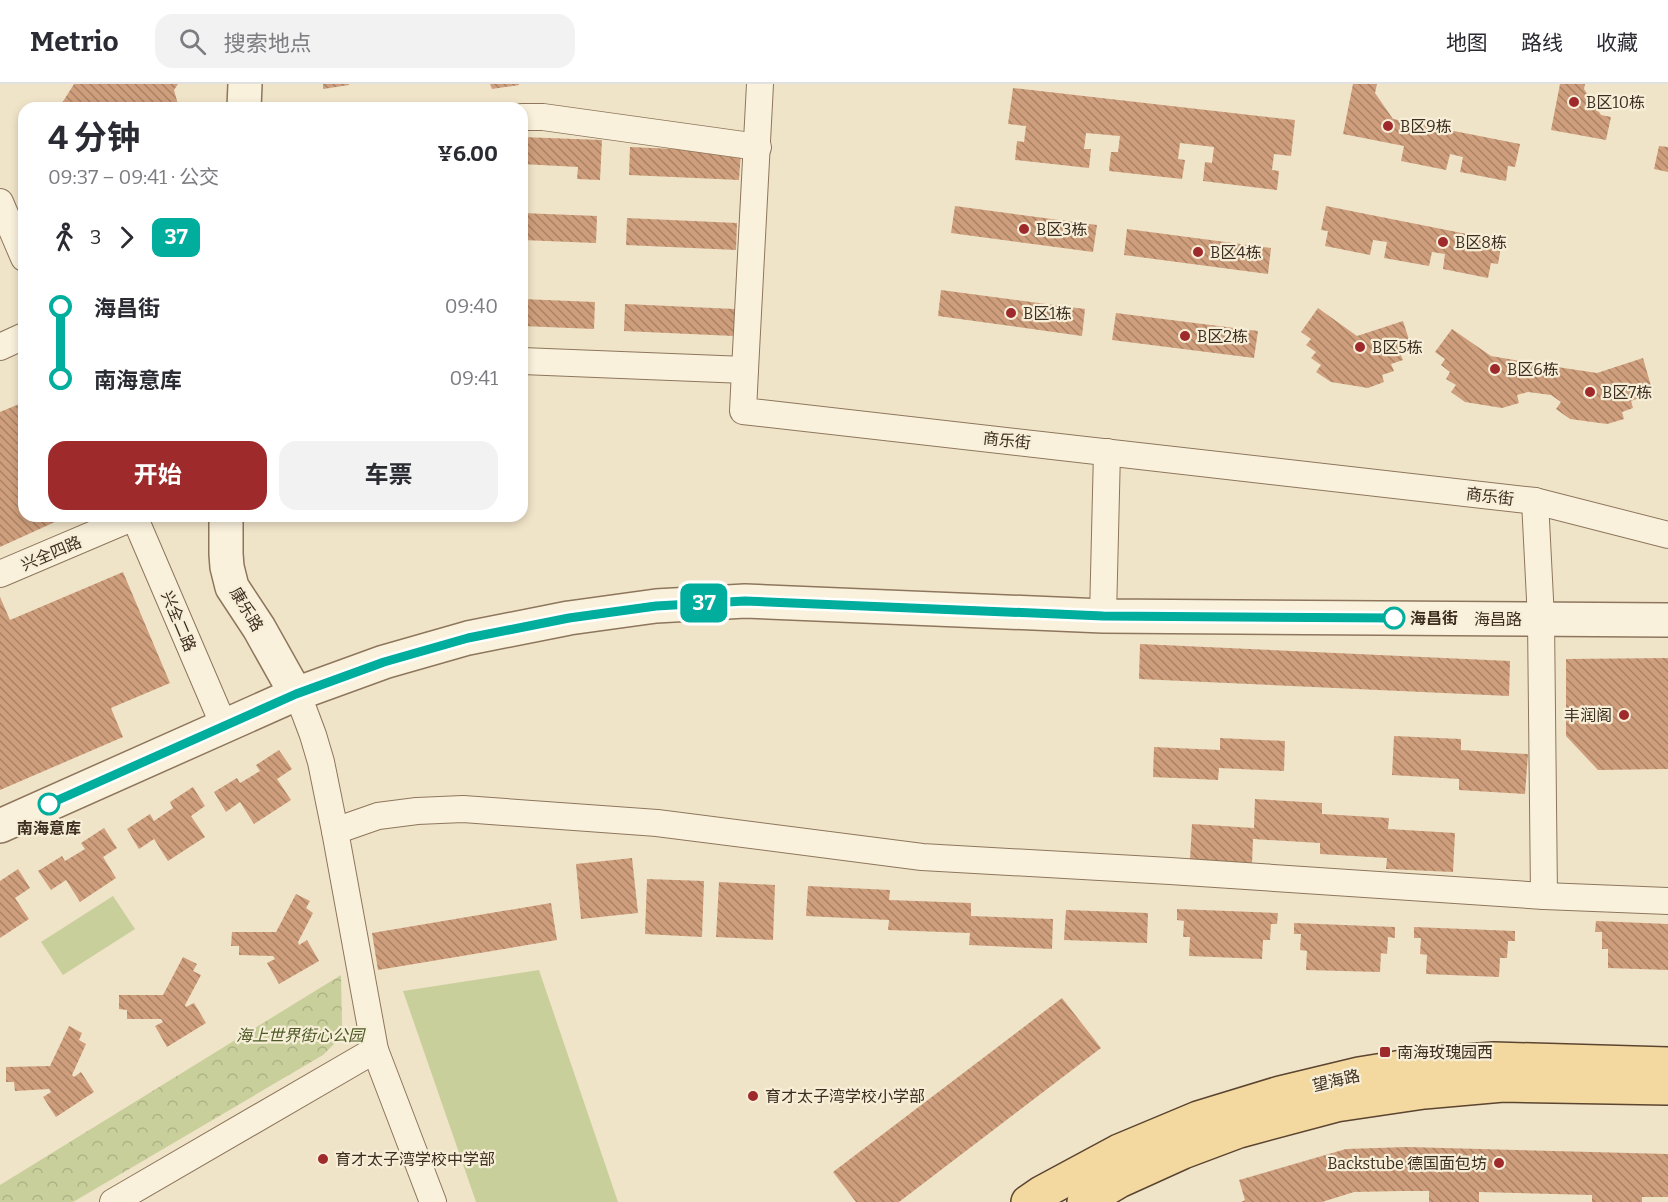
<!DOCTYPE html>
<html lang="zh">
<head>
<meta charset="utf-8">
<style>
  :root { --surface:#fff; --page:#f2f2f3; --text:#2b2b33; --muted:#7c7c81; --line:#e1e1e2; --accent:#9e2a2b }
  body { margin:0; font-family:Bitter,"Noto Sans SC",serif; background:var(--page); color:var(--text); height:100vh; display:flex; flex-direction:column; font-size:22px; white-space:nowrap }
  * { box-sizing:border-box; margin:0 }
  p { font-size:20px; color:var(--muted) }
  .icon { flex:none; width:33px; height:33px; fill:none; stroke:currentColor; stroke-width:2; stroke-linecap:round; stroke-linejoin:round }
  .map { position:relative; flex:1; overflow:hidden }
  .sheet { position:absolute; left:18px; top:18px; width:510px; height:420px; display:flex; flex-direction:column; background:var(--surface); border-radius:18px; box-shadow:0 3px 9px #0003 }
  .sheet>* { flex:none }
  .badge { padding:0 12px; border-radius:9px; font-size:21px; line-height:39px }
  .map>.badge { position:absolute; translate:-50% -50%; box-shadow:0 0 0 3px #fff }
  .legs { display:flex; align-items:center; gap:9px; height:66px; padding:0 30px; font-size:20px }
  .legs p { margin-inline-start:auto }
  .head { display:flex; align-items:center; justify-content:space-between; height:102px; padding:0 30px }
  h1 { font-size:33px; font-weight:700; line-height:45px }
  .cta { display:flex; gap:12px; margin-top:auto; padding:12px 30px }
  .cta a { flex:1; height:69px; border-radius:18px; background:var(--accent); color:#fff; font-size:24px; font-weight:700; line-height:69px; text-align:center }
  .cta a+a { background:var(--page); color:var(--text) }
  ul { padding:0 30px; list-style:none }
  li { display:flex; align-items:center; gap:21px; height:72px; font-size:22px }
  li i { display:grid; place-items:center; width:9px; height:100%; margin:0 8px; background:currentColor }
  li i::after { content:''; width:15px; height:15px; margin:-8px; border:4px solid; border-radius:50%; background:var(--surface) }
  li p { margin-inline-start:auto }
  li:first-child i { background:linear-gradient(#0000 50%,currentColor 0) }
  li:last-child i { background:linear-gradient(currentColor 50%,#0000 0) }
  header { display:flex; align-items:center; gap:36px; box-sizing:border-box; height:84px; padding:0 30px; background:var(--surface); border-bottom:2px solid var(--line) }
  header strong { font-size:28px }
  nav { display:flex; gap:33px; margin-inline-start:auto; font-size:21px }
  .search { width:420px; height:54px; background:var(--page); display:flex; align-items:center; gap:15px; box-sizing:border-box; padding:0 21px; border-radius:18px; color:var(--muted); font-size:22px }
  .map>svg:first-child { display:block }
  .green { fill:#c9cf9b }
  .forest { fill:url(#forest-crowns) }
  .building { fill:url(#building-back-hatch) }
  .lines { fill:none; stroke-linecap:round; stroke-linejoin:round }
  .minor-casing { stroke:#8d765c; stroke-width:28 }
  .tertiary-casing { stroke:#8d765c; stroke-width:36 }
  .primary-casing { stroke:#5b4430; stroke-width:36 }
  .minor { stroke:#faf1dc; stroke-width:26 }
  .tertiary { stroke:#faf1dc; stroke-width:33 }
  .primary { stroke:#f3d9a0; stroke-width:33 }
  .line-1-casing { stroke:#fff; stroke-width:14 }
  .line-1 { stroke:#01ad9c; stroke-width:9 }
  .poi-dot { fill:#9e2a2b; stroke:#f7eed8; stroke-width:2 }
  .stop-1-dot { fill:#fff; stroke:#01ad9c; stroke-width:3 }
  .labels { text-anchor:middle; stroke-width:4.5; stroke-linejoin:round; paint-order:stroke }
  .poi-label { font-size:16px; fill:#3d2e20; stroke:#f7eed8; text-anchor:start }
  .street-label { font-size:16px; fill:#3d2e20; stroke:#f7eed8 }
  .stop-label { font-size:16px; font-weight:bold; fill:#3d2e20; stroke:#f7eed8; text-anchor:start }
  .park-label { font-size:16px; font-style:italic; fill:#4d5a26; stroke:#f7eed8 }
</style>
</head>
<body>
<header>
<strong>Metrio</strong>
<div class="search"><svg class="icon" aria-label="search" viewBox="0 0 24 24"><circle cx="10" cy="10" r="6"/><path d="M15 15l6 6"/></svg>搜索地点</div>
<nav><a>地图</a><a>路线</a><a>收藏</a></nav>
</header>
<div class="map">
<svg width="1668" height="1118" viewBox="0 0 1668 1118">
  <defs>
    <pattern id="forest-crowns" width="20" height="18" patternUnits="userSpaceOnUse" patternTransform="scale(1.5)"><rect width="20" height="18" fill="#c9cf9b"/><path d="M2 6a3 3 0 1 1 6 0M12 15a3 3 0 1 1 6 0" fill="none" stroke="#aeb285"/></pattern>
    <pattern id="building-back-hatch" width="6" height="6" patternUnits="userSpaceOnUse" patternTransform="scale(1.5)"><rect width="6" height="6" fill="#cf9f7d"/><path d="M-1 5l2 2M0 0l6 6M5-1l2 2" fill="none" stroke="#a98266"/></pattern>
  </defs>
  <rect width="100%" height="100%" fill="#f0e4c8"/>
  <g class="green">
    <path d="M 113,812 L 135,845 L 63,891 L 41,858 Z"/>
    <path d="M 539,886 L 618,1118 L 476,1118 L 403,907 Z"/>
  </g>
  <path class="forest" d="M 341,891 L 342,941 L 335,959 L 323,971 L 73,1118 L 0,1118 L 0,1101 Z"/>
  <g class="building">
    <path d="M 74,0 L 178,0 L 174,6 L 179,24 L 70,24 L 62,19 Z"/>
    <path d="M 323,0 L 349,0 L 349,1 L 323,5 Z"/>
    <path d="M 490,0 L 519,0 L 519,1 L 492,5 Z"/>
    <path d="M 1353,0 L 1377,0 L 1375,9 L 1393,35 L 1520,60 L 1515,83 L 1508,82 L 1506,97 L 1460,88 L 1463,73 L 1450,70 L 1446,86 L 1401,77 L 1404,62 L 1343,50 Z"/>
    <path d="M 1560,0 L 1585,0 L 1584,5 L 1601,31 L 1611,33 L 1606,56 L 1551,46 Z"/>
    <path d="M 1013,4 L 1295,36 L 1291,72 L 1274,70 L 1272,86 L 1279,87 L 1277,106 L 1203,97 L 1205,78 L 1212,79 L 1214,63 L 1180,59 L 1178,75 L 1185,76 L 1182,95 L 1109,87 L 1111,68 L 1118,68 L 1120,52 L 1086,49 L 1084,65 L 1091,65 L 1089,84 L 1015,76 L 1017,57 L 1024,58 L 1026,42 L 1008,40 Z"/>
    <path d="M 522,53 L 602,56 L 600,96 L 577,95 L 578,83 L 522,80 Z"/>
    <path d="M 1659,62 L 1668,63 L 1668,88 L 1654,85 Z"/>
    <path d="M 630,63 L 741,68 L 739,96 L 629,91 Z"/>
    <path d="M 955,122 L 1097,141 L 1093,168 L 951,149 Z"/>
    <path d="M 1326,122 L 1502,157 L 1498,180 L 1491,179 L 1488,194 L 1443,185 L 1445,170 L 1432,168 L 1429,182 L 1384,174 L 1387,158 L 1373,156 L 1370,171 L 1325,162 L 1328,147 L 1321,146 Z"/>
    <path d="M 522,129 L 597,132 L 596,159 L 522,156 Z"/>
    <path d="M 627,134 L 737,139 L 736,166 L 626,161 Z"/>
    <path d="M 1127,145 L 1271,164 L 1268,190 L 1124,171 Z"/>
    <path d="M 941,206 L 1085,225 L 1082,252 L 938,232 Z"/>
    <path d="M 522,215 L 595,218 L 594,245 L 522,242 Z"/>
    <path d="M 625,220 L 735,225 L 734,252 L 624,247 Z"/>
    <path d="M 1318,224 L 1357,252 L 1403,237 L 1412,265 L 1400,269 L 1403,276 L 1391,280 L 1394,287 L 1382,291 L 1384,298 L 1368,304 L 1331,298 L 1316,288 L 1321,281 L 1311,274 L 1316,268 L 1306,261 L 1311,255 L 1301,248 Z"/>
    <path d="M 1116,229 L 1258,247 L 1254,274 L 1112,256 Z"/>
    <path d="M 1452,245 L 1491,272 L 1544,281 L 1597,289 L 1643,274 L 1651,302 L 1640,306 L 1642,313 L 1631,317 L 1633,324 L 1622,328 L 1624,335 L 1607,340 L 1570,335 L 1556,325 L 1561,318 L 1551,311 L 1528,308 L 1517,311 L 1519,319 L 1502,324 L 1465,318 L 1451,308 L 1456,301 L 1446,295 L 1450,288 L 1441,281 L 1445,275 L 1435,268 Z"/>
    <path d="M 24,318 L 24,432 L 68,432 L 0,463 L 0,328 Z"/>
    <path d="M 123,488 L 170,599 L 111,624 L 123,653 L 0,706 L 0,513 L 10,536 Z"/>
    <path d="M 1140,560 L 1510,577 L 1509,612 L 1139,595 Z"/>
    <path d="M 1668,574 L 1668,685 L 1598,686 L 1566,652 L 1566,575 Z"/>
    <path d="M 1394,652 L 1461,655 L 1461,666 L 1528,670 L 1525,710 L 1459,706 L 1459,695 L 1392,691 Z"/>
    <path d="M 1220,654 L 1285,657 L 1284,687 L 1219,684 L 1218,696 L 1153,693 L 1154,663 L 1220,666 Z"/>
    <path d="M 279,666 L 292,685 L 277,695 L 291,716 L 254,740 L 240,718 L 226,728 L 214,708 L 237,694 L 240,699 L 260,687 L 256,681 Z"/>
    <path d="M 193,703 L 205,722 L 191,732 L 205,753 L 168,777 L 154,755 L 139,765 L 127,745 L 150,730 L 154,737 L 173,724 L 170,718 Z"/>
    <path d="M 1255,715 L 1322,719 L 1322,730 L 1389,734 L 1388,745 L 1455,749 L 1453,788 L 1386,785 L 1387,774 L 1320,770 L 1320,759 L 1253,755 L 1252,780 L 1190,776 L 1192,740 L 1254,744 Z"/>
    <path d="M 104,744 L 117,764 L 103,773 L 116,794 L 80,818 L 66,796 L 51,806 L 38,787 L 62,772 L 65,777 L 85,765 L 81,759 Z"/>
    <path d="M 632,774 L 638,829 L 581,835 L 576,780 Z"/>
    <path d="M 18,785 L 30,804 L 15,814 L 29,835 L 0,854 L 0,797 Z"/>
    <path d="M 647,795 L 704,797 L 702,853 L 645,850 Z"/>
    <path d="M 719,798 L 775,801 L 773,856 L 716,853 Z"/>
    <path d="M 808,802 L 890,806 L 889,816 L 971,819 L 971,832 L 1053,835 L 1052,865 L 969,861 L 970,849 L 888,846 L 889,836 L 806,832 Z"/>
    <path d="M 296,810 L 310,817 L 306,824 L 313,829 L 298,858 L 299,861 L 307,856 L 319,877 L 279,900 L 267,879 L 275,875 L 273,872 L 239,871 L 239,862 L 231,862 L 232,848 L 276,848 Z"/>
    <path d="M 551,819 L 557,856 L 378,886 L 372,849 Z"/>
    <path d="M 1177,825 L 1278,829 L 1277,840 L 1271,840 L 1270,856 L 1263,856 L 1262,875 L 1189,872 L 1190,853 L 1183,853 L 1184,837 L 1177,836 Z"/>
    <path d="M 1066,826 L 1148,829 L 1147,859 L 1064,856 Z"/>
    <path d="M 1596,837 L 1668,840 L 1668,886 L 1608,884 L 1608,865 L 1602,865 L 1602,848 L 1595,848 Z"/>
    <path d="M 1294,839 L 1395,843 L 1395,854 L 1388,853 L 1387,870 L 1381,869 L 1380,888 L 1306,886 L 1307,867 L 1300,866 L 1301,850 L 1294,850 Z"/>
    <path d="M 1414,843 L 1515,847 L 1515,857 L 1508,857 L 1507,874 L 1500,874 L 1499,893 L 1426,890 L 1427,871 L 1420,870 L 1421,854 L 1414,854 Z"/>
    <path d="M 183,873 L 197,880 L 193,887 L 201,891 L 185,921 L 186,923 L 194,919 L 206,939 L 167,963 L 155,942 L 163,938 L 161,935 L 127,935 L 127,926 L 119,925 L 119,911 L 163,911 Z"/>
    <path d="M 1062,914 L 1101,964 L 899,1118 L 856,1118 L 833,1088 Z"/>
    <path d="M 69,942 L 82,949 L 79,956 L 86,960 L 72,991 L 74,993 L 81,988 L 94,1008 L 56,1033 L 43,1013 L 51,1008 L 49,1005 L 15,1007 L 14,998 L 6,998 L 6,983 L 50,982 Z"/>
    <path d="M 1407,1063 L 1668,1070 L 1668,1113 L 1642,1113 L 1642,1118 L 1592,1118 L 1592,1111 L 1479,1108 L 1479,1118 L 1429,1118 L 1429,1107 L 1401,1107 L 1354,1108 L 1322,1118 L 1241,1118 L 1245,1116 L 1239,1096 L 1346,1065 Z"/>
  </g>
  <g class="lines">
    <defs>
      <g id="minor">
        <path d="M 522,33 L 543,33 L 758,63"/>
        <path d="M 0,118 L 24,174"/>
        <path d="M 0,263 L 24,252"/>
        <path d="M 522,277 L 745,286 L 743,327 L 1535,417 L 1668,451"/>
        <path d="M 745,286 L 760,0"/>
        <path d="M 1535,417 L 1541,535 L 1544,812"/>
        <path d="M 134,432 L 224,642"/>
        <path d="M 0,490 L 134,433"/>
        <path d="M 1103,532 L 1107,368"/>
        <path d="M 296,610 L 304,627 L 313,651 L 321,678 L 335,747 L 375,966 L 433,1118"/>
        <path d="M 335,747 L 378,732 L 417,727 L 463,725 L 657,739 L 922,773 L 1170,787 L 1544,812 L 1668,817"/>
        <path d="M 113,1118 L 375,966"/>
      </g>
      <g id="tertiary">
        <path d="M 244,24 L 245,0"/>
        <path d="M 226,432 L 226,470 L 227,483 L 232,503 L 259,544 L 296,610"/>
        <path d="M 0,742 L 296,610 L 384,578 L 468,554 L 569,534 L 656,522 L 745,517 L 1103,532 L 1668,536"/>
      </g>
      <g id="primary">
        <path d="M 1028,1118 L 1041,1109 L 1119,1067 L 1198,1034 L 1280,1009 L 1359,990 L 1421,980 L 1494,975 L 1668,980"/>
        <path d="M 1084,1118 L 1119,1097 L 1183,1068 L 1239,1047 L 1336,1021 L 1424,1008 L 1503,1001 L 1668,1004"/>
      </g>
    </defs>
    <use href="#minor" class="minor-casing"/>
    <use href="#tertiary" class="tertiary-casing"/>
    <use href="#primary" class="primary-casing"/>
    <use href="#minor" class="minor"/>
    <use href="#tertiary" class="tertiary"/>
    <use href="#primary" class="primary"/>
  </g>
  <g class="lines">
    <defs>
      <path id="line-1" d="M 49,720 L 296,610 L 384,578 L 468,554 L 569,534 L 656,522 L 745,517 L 1103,532 L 1394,534"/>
    </defs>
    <use href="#line-1" class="line-1-casing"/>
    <use href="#line-1" class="line-1"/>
  </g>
  <g class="poi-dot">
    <circle cx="1574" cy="18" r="6"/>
    <circle cx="1388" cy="42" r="6"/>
    <circle cx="1024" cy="145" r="6"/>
    <circle cx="1443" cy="158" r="6"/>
    <circle cx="1198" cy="168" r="6"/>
    <circle cx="1011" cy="229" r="6"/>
    <circle cx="1185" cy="252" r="6"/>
    <circle cx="1360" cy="263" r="6"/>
    <circle cx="1495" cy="285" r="6"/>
    <circle cx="1590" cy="308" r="6"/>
    <circle cx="1624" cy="631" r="6"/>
    <rect x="1379" y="962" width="12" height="12" rx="3"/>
    <circle cx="753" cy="1012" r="6"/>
    <circle cx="323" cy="1075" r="6"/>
    <circle cx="1499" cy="1079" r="6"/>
  </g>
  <g class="stop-1-dot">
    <circle cx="1394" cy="534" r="10"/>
    <circle cx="49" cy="720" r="10"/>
  </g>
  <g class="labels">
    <g class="poi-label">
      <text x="1586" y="24">B区10栋</text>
      <text x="1400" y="48">B区9栋</text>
      <text x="1036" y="151">B区3栋</text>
      <text x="1455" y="164">B区8栋</text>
      <text x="1210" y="174">B区4栋</text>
      <text x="1023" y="235">B区1栋</text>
      <text x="1197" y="258">B区2栋</text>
      <text x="1372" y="269">B区5栋</text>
      <text x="1507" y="291">B区6栋</text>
      <text x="1602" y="314">B区7栋</text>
      <text x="1612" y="637" text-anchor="end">丰润阁</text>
      <text x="1397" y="974">南海玫瑰园西</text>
      <text x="765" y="1018">育才太子湾学校小学部</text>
      <text x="335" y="1081">育才太子湾学校中学部</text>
      <text x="1487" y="1085" text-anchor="end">Backstube 德国面包坊</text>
    </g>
    <g class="street-label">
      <text transform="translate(1007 356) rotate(6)" y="6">商乐街</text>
      <text transform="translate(1490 412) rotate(7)" y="6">商乐街</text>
      <text transform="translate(51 469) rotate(-23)" y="6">兴全四路</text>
      <text transform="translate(247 525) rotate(59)" y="6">康乐路</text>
      <text x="1498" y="541">海昌路</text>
      <text transform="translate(179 537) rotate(67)" y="6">兴全二路</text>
      <text transform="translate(1336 996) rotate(-13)" y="6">望海路</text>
    </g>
    <g class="stop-label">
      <text x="1410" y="540">海昌街</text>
      <text x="49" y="750" text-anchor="middle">南海意库</text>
    </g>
    <g class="park-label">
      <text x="300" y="957">海上世界街心公园</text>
    </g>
  </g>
</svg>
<b class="badge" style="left:704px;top:519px;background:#01ad9c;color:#fff">37</b>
<section class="sheet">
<div class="head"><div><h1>4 分钟</h1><p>09:37 – 09:41 · 公交</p></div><b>¥6.00</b></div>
<div class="legs"><svg class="icon" aria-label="walk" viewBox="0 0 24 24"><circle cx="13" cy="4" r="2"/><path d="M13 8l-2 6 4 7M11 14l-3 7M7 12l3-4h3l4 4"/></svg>3<svg class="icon" aria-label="forward" viewBox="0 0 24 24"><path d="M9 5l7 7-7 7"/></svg><b class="badge" style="background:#01ad9c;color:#fff">37</b></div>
<ul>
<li><i style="color:#01ad9c"></i><b>海昌街</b><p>09:40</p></li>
<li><i style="color:#01ad9c"></i><b>南海意库</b><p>09:41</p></li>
</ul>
<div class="cta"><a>开始</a><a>车票</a></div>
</section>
</div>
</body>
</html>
